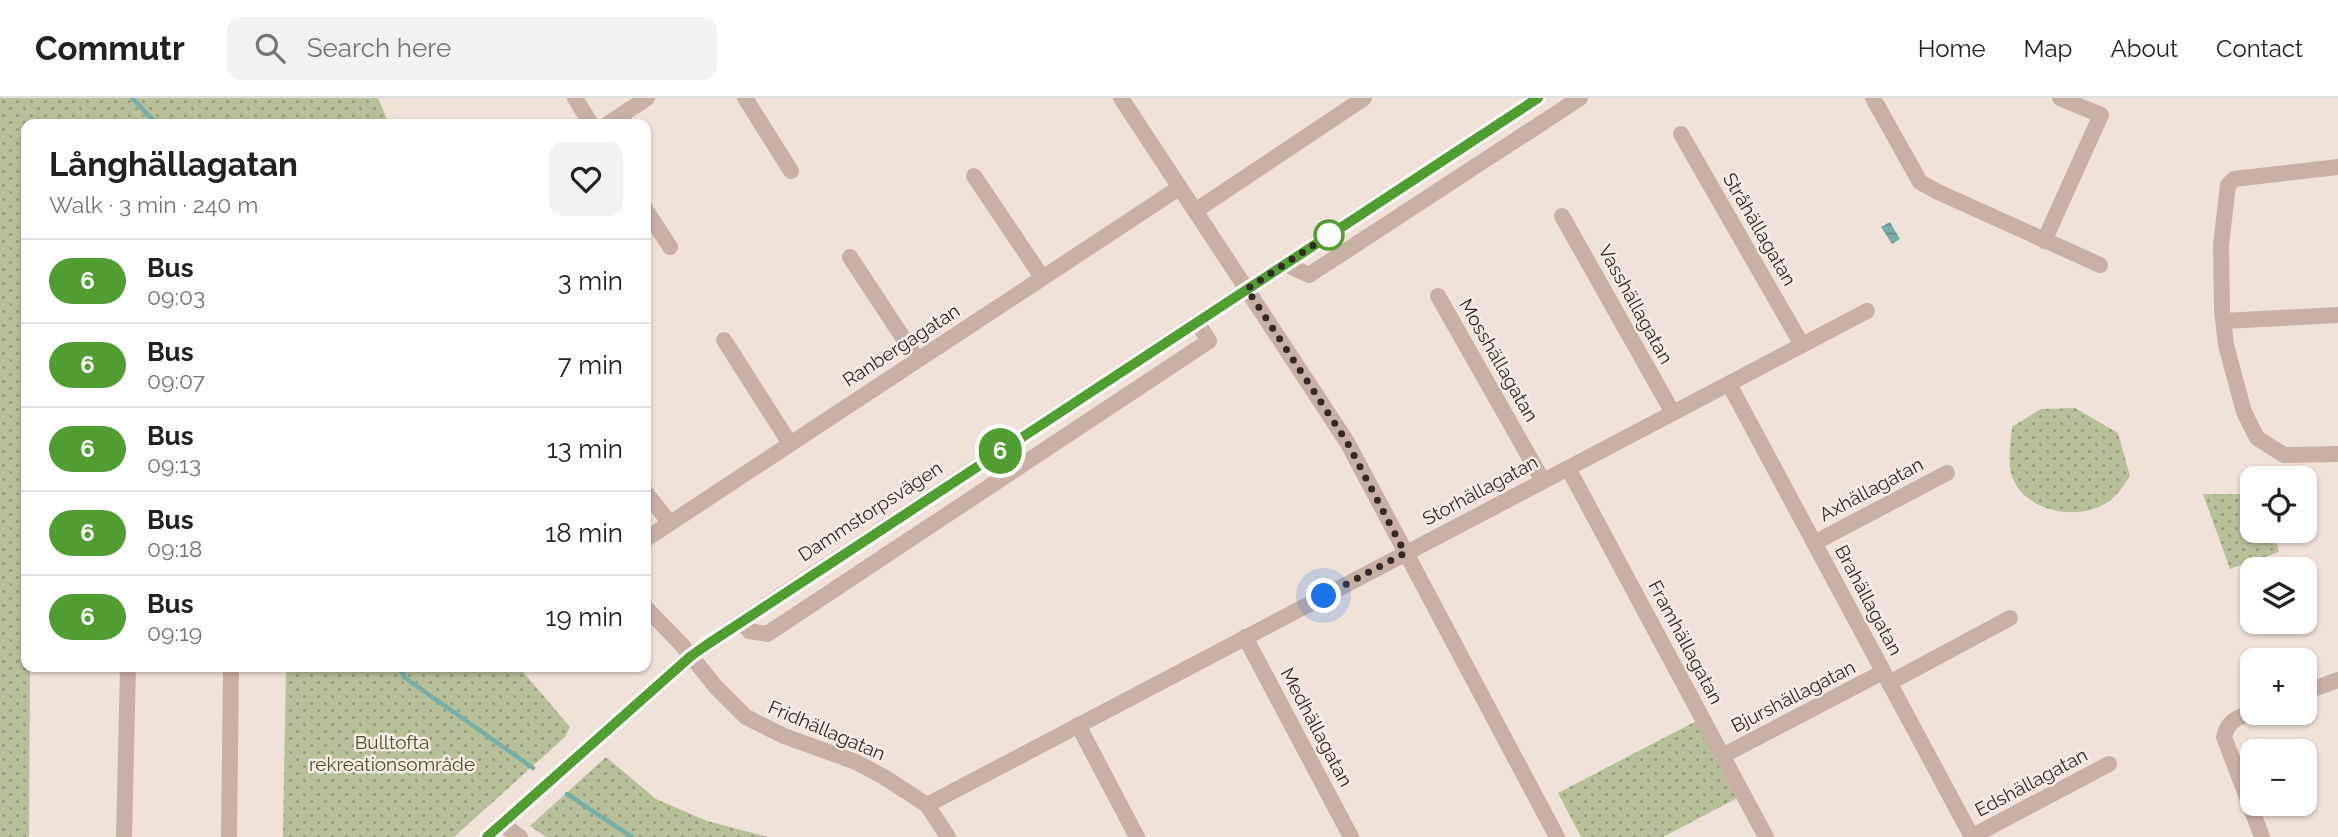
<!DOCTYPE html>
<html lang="en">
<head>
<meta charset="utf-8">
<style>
  :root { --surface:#fff; --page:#f2f2f2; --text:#202124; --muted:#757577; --line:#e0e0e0 }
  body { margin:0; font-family:Raleway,sans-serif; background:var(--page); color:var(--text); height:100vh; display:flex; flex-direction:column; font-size:26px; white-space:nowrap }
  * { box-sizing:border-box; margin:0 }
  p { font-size:23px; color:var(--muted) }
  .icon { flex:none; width:38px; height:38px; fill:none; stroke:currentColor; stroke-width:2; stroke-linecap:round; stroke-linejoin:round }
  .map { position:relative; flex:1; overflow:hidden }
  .drawer { position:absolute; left:21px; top:21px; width:630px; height:553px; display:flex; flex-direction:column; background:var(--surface); border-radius:14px; box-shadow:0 2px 5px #0004 }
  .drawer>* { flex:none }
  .badge { padding:0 14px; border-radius:23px; font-size:24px; line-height:46px }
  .tools { position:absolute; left:2240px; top:368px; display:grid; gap:14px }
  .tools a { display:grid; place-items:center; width:77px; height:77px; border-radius:14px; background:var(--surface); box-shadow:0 2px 5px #0004; font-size:35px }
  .you { position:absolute; width:35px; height:35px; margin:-18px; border:5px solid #fff; border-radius:50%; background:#1a73e8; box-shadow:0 0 0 10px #1a73e833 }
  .map>.badge { position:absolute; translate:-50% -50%; box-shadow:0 0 0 4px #fff }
  .round { display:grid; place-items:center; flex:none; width:74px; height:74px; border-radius:14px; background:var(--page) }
  .head { display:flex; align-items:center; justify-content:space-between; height:119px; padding:0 28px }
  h1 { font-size:33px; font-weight:700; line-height:52px }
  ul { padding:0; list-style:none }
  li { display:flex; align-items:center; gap:21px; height:84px; padding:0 28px; border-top:2px solid var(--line) }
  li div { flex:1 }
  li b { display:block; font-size:26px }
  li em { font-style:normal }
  li .badge { min-width:77px; font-weight:700; text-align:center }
  header { display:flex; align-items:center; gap:42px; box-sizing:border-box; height:98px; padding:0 35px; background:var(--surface); border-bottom:2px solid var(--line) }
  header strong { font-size:33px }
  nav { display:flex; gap:38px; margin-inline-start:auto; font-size:24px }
  .search { width:490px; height:63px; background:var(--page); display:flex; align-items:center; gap:18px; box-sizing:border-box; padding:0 24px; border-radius:14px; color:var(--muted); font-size:26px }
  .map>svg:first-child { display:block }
  .park { fill:url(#park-dots) }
  .water { fill:url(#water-rules) }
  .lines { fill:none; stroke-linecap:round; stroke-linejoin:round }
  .stream { stroke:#78aea8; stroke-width:4.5 }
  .minor { stroke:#c9b0a5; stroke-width:16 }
  .line-casing { stroke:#fff; stroke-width:16 }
  .line { stroke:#509e2f; stroke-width:10 }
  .walk { stroke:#342926; stroke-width:7; stroke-dasharray:0 12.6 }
  .stop-dot { fill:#fff; stroke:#509e2f; stroke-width:3.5 }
  .labels { text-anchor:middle; stroke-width:5; stroke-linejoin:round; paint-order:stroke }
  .street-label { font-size:19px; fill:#342926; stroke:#f9ede5 }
  .park-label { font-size:19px; fill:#49522a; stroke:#f9ede5 }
</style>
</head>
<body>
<header>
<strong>Commutr</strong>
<div class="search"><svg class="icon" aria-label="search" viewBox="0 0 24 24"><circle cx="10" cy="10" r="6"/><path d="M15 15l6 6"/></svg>Search here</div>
<nav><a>Home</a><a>Map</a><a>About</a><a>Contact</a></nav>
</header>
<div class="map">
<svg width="2338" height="739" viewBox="0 0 2338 739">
  <defs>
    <pattern id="park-dots" width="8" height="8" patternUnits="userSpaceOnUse" patternTransform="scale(1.75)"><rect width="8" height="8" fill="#b8c099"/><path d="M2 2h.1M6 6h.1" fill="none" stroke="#969c7d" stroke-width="1.8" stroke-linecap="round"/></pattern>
    <pattern id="water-rules" width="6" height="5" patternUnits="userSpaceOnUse" patternTransform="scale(1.75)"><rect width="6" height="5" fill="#78aea8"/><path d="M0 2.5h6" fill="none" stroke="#638e89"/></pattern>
  </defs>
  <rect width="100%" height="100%" fill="#f1e2d9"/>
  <g class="park">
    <path d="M 0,0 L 378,0 L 389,26 L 26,26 L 26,569 L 30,569 L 29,739 L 0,739 Z"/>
    <path d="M 2075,310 L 2118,335 L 2130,378 C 2125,385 2120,394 2113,400 C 2087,424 2030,417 2014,383 C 2006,368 2011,345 2012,329 L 2041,311 Z"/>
    <path d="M 2203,396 L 2252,396 L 2252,432 L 2273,432 L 2279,454 L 2230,471 Z"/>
    <path d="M 286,569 L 519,569 L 570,629 L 565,639 L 454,739 L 283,739 Z"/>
    <path d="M 1702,620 L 1743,697 L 1663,739 L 1581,739 L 1558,695 Z"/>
    <path d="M 606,659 L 656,701 L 707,723 L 768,739 L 546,739 L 530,728 Z"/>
  </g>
  <path class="water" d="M 1890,124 L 1900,141 L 1892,146 L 1881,129 Z"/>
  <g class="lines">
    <g class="stream">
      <path d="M 132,0 L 157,26"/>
      <path d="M 400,569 L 404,579 L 533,670"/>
      <path d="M 567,696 L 632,739"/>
    </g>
    <g class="minor">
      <path d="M 575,0 L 591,26"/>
      <path d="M 745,0 L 791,73"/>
      <path d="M 1121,0 L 1347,344 L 1557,739"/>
      <path d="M 1873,0 L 1920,84 L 1938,94 L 2100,167"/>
      <path d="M 608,26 L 647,0"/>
      <path d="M 1681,36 L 1802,247"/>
      <path d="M 2338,69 L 2234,81 L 2228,87 L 2221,147 L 2222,212 L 2226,247 L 2244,314 L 2257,340 L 2284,357 L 2338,356"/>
      <path d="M 974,78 L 1042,179"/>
      <path d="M 646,112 L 670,149"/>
      <path d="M 1195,113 L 1364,0"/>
      <path d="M 1562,118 L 1673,315"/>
      <path d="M 2044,143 L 2101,17 L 2060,0"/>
      <path d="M 850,159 L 917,261"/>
      <path d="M 1285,166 L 1309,177 L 1580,0"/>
      <path d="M 1438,198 L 1543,383"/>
      <path d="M 2224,223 L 2338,217"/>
      <path d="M 724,242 L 789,344"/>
      <path d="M 1729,286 L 1972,739"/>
      <path d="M 1568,370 L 1766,739"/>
      <path d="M 646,395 L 669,424"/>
      <path d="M 646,441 L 1179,90"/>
      <path d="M 1814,445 L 1947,375"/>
      <path d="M 646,510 L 682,547 L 716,589 L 746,619 L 784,638 L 856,664 L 884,679 L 927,707 L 948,739"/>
      <path d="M 742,523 L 749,533 L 767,536 L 1209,243 L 1197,224"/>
      <path d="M 1245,539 L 1351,739"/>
      <path d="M 1889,585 L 2010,520"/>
      <path d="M 2305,594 L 2338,582"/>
      <path d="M 2252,614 C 2237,620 2228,622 2224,639 L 2262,739"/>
      <path d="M 1078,627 L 1137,739"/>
      <path d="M 1722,658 L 1883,574"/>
      <path d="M 927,707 L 1867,213"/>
      <path d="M 502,726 L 520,739"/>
      <path d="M 124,739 L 128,569"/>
      <path d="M 229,739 L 231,569"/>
      <path d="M 487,739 L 691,558 L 742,523 L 1538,0"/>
      <path d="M 1971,739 L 2109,666"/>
    </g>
  </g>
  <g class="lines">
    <defs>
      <path id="line" d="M 487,739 L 691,558 L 708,546 L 1538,0"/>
    </defs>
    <use href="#line" class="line-casing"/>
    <use href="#line" class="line"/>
    <path class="walk" d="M 1324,498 L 1405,455 L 1347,344 L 1247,191 L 1329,137"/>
  </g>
  <circle class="stop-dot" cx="1329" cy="137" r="14"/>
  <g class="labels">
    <g class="street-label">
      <text transform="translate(1760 131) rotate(60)" y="7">Stråhällagatan</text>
      <text transform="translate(1636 206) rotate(61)" y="7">Vasshällagatan</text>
      <text transform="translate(901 247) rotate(-33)" y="7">Ranbergagatan</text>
      <text transform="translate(1499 262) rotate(60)" y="7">Mosshällagatan</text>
      <text transform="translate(1871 391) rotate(-28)" y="7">Axhällagatan</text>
      <text transform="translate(1480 392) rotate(-28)" y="7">Storhällagatan</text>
      <text transform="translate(870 413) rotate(-33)" y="7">Dammstorpsvägen</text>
      <text transform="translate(1869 502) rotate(62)" y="7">Brahällagatan</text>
      <text transform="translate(1686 544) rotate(62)" y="7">Framhällagatan</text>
      <text transform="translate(1793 598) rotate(-27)" y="7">Bjurshällagatan</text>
      <text transform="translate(1317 629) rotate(62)" y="7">Medhällagatan</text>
      <text transform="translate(827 632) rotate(23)" y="7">Fridhällagatan</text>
      <text transform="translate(2031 684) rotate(-28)" y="7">Edshällagatan</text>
    </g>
    <g class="park-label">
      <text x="392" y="651">Bulltofta<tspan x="392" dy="22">rekreationsområde</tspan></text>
    </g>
  </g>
</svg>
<div class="tools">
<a><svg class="icon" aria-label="locate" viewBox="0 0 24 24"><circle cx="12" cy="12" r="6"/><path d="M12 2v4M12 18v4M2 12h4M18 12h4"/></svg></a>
<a><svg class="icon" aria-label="layers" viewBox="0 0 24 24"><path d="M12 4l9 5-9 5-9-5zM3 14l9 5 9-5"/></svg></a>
<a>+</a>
<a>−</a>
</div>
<div class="you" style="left:1324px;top:498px"></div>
<b class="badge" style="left:1000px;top:353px;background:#509e2f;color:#fff">6</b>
<section class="drawer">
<div class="head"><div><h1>Långhällagatan</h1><p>Walk · 3 min · 240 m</p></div><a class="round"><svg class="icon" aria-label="heart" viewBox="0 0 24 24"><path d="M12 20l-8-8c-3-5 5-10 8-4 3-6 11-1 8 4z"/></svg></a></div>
<ul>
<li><span class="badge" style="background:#509e2f;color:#fff">6</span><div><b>Bus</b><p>09:03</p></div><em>3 min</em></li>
<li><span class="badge" style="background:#509e2f;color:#fff">6</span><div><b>Bus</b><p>09:07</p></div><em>7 min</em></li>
<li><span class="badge" style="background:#509e2f;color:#fff">6</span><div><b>Bus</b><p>09:13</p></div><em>13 min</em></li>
<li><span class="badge" style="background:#509e2f;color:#fff">6</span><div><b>Bus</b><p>09:18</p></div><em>18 min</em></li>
<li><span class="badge" style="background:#509e2f;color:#fff">6</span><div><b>Bus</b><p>09:19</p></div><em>19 min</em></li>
</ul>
</section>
</div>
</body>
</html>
